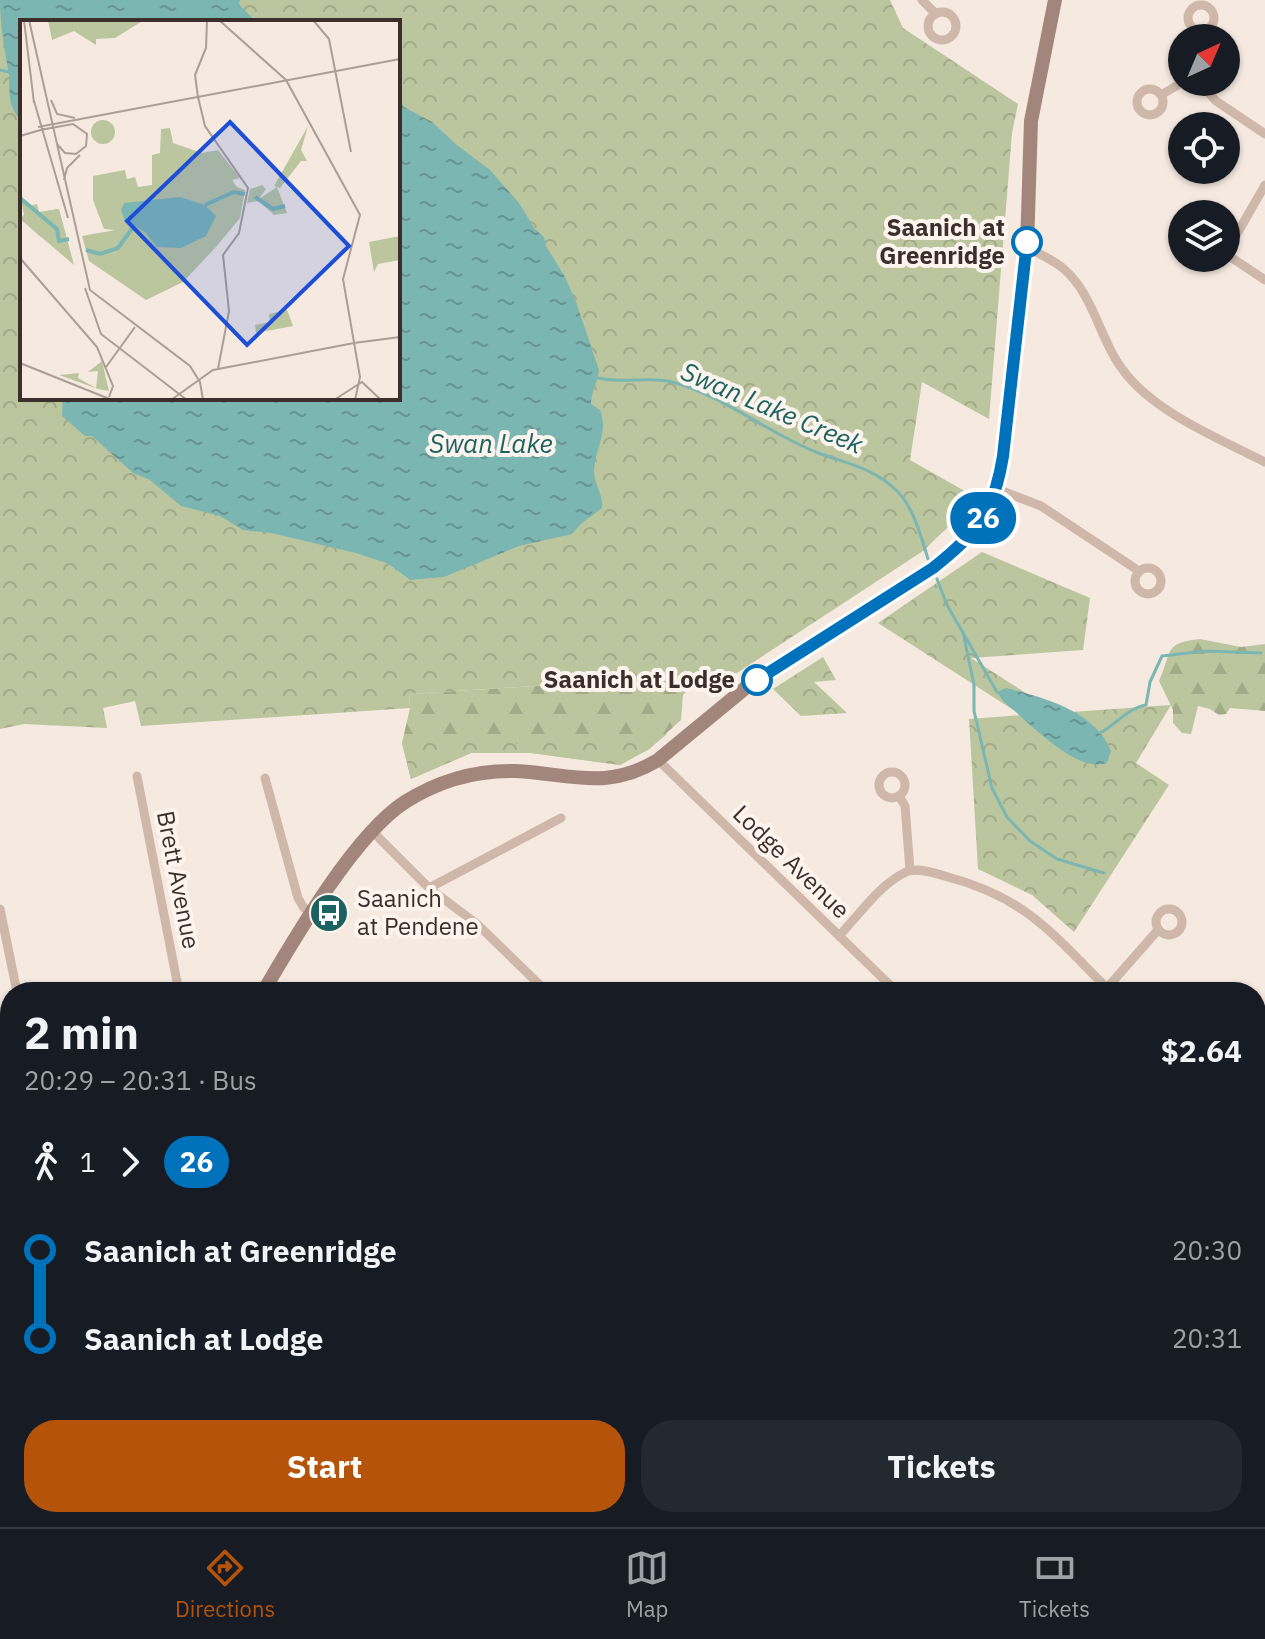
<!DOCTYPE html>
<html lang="en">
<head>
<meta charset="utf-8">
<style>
  :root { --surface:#171b24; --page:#242831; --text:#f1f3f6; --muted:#9ea1a6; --line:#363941; --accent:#b45309 }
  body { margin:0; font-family:"IBM Plex Sans",sans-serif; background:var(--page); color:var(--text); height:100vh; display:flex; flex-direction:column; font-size:30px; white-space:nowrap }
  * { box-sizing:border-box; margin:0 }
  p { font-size:26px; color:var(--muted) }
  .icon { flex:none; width:44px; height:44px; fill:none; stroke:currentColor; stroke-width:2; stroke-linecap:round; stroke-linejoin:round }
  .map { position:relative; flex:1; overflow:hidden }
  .details { position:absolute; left:0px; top:982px; width:1266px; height:546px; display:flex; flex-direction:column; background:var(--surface); border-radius:32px 32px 0 0; box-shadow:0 2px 6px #0004 }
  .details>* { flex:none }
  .badge { padding:0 16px; border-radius:26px; font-size:28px; line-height:52px }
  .needle { width:52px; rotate:44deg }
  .tools { position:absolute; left:1168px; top:24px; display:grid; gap:16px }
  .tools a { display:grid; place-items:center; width:72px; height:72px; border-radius:50%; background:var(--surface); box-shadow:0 2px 6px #0004; font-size:40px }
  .map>.badge { position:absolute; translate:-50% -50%; box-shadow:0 0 0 4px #fff }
  .legs { display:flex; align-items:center; gap:12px; height:88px; padding:0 24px; font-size:26px }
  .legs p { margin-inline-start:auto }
  .summary { display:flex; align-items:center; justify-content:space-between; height:136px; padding:0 24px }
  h1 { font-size:44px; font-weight:800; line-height:60px }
  .button { display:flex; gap:16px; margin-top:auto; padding:16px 24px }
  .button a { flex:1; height:92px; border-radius:32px; background:var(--accent); color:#fff; font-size:32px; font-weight:800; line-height:92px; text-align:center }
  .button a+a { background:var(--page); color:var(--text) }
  ul { padding:0 24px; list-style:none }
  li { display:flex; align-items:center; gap:28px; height:88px; font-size:30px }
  li i { display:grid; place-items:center; width:12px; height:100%; margin:0 10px; background:currentColor }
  li i::after { content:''; width:20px; height:20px; margin:-10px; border:6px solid; border-radius:50%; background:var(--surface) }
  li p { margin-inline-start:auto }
  li:first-child i { background:linear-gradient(#0000 50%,currentColor 0) }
  li:last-child i { background:linear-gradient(currentColor 50%,#0000 0) }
  .menu { display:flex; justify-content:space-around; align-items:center; height:112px; border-top:2px solid var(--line); background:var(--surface); font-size:22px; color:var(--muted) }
  .menu a { display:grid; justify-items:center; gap:4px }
  .menu .current { color:var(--accent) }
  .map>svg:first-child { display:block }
  .forest { fill:url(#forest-firs) }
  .park { fill:url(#park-crowns); fill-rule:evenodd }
  .water { fill:url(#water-ripples) }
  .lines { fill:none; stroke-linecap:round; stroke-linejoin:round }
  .stream { stroke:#7bb6b3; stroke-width:3 }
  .minor { stroke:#cfb8aa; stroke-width:9 }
  .secondary { stroke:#a3867b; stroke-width:14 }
  .line-1-casing { stroke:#fff; stroke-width:18 }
  .line-1 { stroke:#0072bc; stroke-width:12 }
  .stop-1-dot { fill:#fff; stroke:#0072bc; stroke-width:4 }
  .labels { text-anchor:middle; stroke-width:8; stroke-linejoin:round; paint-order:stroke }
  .stop-label { font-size:24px; font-weight:bold; fill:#3c2e2a; stroke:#fcf4ed; text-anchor:end }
  .street-label { font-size:24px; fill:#3c2e2a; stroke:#fcf4ed }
  .poi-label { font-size:24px; fill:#3c2e2a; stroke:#fcf4ed; text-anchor:start }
  .water-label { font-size:26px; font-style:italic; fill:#1b6261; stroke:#fcf4ed }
  .inset-river { fill:none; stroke:#7bb6b3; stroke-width:4 }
  .inset-road { fill:none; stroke:#ab9e97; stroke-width:2 }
  .view { fill:#1d4ed8; fill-opacity:0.15; stroke:#1d4ed8; stroke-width:4 }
  .inset-edge { fill:none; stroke:#3c2e2a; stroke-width:4 }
</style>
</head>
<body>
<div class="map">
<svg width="1265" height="1527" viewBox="0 0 1265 1527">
  <defs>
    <pattern id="forest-firs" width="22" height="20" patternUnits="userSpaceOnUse" patternTransform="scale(2)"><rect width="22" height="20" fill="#bcc69e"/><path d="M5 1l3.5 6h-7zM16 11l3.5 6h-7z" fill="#a2aa88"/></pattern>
    <pattern id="park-crowns" width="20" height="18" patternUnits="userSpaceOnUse" patternTransform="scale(2)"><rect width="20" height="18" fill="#bcc69e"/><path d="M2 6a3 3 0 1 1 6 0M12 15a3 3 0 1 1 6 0" fill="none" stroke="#a2aa88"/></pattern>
    <pattern id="water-ripples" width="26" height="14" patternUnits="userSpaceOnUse" patternTransform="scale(2)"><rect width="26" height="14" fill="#7bb6b3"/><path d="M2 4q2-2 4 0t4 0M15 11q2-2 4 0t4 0" fill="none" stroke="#669492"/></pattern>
  </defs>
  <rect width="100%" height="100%" fill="#f5e9e0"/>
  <g class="forest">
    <path d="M 1200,639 L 1241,647 L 1265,644 L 1265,711 L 1230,708 L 1226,714 L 1219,715 L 1210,709 L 1198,706 L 1191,734 L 1182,733 L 1173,723 L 1173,710 L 1159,681 C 1173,651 1163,643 1200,639 Z"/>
    <path d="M 705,675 L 683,695 L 681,720 L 649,749 L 620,765 L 531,753 L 471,753 L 411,779 L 402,743 L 410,708 L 409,694 Z"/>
  </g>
  <g class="park">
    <path d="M 0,0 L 890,0 L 903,28 L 1018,104 L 1012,133 L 989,419 L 922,382 L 910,460 L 970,494 L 968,498 L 949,526 L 923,551 L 737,673 L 409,694 L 410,708 L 141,726 L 135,701 L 103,708 L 107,728 L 24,724 L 0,729 ZM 22,22 L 398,22 L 398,398 L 22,398 Z"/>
    <path d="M 982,552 L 1090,598 L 1083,650 L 971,658 L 1057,713 L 1171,705 L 1136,763 L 1169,785 L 1074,932 L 1032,895 L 978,869 L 969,719 L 1021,715 L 878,623 Z"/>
    <path d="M 823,657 L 836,680 L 814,682 L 847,713 L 801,716 L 773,689 Z"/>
    <path d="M 667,734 L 649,749 L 620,765 L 531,753 L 471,753 L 411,779 L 402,743 L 515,735 L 516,744 Z"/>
    <path d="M 1265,1063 L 1265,1230 L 1256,1224 L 1256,1077 Z"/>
    <path d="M 155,1518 L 278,1518 L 292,1527 L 169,1527 Z"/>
    <path d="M 302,1518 L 395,1518 L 408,1526 L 414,1518 L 419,1518 L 433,1527 L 296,1527 Z"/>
  </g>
  <g class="water">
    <path d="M 0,0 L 240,0 L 239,4 L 256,22 L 22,22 L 22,122 C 4,101 12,92 8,69 C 4,46 0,24 0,0 Z"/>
    <path d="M 398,100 L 404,107 L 432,122 L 458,146 L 490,170 L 519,203 L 535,229 L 544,237 L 546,246 L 565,277 L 576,302 L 599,370 C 598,382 591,391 591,404 L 600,410 C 609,432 595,449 594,471 C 594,484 604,496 602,508 L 581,524 L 572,534 L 519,546 L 444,577 L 410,580 L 389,564 L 356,553 L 271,533 L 243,530 L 220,516 L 181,506 L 150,480 L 133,473 L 92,436 L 85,436 L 62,416 L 63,398 L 398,398 Z"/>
    <path d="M 1006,688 C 1045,698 1095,711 1111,751 L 1107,763 C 1075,774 1027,720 1003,701 L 997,692 Z"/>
  </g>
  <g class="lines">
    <g class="stream">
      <path d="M 0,70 L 9,72"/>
      <path d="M 598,378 C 623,384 648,376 672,382 C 722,395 768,433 816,452 C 846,464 874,467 898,492 C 914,509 921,536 928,559"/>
      <path d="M 937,579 L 947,605 L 997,692"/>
      <path d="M 963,632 L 974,685 L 974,711 L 992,788 L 1007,817 L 1030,841 L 1057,859 L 1104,873"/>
      <path d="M 1100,733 C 1115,725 1130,707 1146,705 L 1150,682 L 1162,656 L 1206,651 L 1261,653"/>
    </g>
    <g class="minor">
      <path d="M 922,0 L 936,14"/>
      <circle cx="1201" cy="18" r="13"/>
      <circle cx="942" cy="26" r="14"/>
      <path d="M 1199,82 L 1216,101 L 1265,134"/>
      <circle cx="1150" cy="102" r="13"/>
      <path d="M 1161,95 L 1183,82"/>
      <path d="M 1027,247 C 1039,254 1054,260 1064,269 C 1095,296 1100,343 1126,374 C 1158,414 1220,439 1265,462"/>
      <path d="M 1226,253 L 1265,185"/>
      <path d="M 1226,254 L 1265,280"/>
      <path d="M 997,489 L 1041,506 L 1139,571"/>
      <circle cx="1148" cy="581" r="13"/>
      <path d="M 658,760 L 897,992"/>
      <circle cx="892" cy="785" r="13"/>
      <path d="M 137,776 L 179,992"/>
      <path d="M 265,778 L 298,898 L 304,908 L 313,913"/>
      <path d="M 899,796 L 905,806 L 910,870"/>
      <path d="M 373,832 L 429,888 L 477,924 L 547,992"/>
      <path d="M 429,888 L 561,818"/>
      <circle cx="1169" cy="922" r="13"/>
      <path d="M 0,909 L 17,992"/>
      <path d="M 839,936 C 859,915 880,884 906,872 C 917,867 936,873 948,877 C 1028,898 1055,937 1111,992"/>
      <path d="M 1107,988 L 1158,930"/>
      <path d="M 0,1324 L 10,1332"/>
      <path d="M 1256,1352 L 1265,1361"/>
      <path d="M 886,1518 L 895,1527"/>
      <path d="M 0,1526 L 2,1527"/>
      <path d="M 603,1527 L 609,1518"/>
      <path d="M 813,1527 L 815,1518"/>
      <path d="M 1056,1527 L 1062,1518"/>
    </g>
    <g class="secondary">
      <path d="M 263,992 C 294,939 355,834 405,802 C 438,781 477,770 516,771 C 571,774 607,791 658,760 L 749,685 L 906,586 L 957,548 L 984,517 L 997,489 L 1003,456 L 1027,247 L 1031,121 L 1055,0"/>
      <path d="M 0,1294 L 10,1286"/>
    </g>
  </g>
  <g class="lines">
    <defs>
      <path id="line-1" d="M 757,680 L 933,568 C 977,533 994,513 1003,456 L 1027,242"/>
    </defs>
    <use href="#line-1" class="line-1-casing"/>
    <use href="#line-1" class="line-1"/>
  </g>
  <defs>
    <symbol id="bus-disc" viewBox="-11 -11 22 22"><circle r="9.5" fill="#1b6261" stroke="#fcf4ed"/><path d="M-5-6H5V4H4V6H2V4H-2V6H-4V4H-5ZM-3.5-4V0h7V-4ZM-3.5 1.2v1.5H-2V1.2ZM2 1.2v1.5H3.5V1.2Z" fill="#fff"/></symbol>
  </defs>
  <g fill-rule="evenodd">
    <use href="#bus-disc" x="307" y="891" width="44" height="44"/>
  </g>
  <g class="stop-1-dot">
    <circle cx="1027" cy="242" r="14"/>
    <circle cx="757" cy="680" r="14"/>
  </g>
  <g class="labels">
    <g class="stop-label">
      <text x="1005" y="236">Saanich at<tspan x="1005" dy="28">Greenridge</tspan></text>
      <text x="735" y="688">Saanich at Lodge</text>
    </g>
    <g class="street-label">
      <text transform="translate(791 862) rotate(44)" y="8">Lodge Avenue</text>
      <text transform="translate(178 880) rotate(79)" y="8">Brett Avenue</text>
    </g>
    <g class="poi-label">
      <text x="357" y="907">Saanich<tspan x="357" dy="28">at Pendene</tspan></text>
    </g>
    <g class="water-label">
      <text transform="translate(772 408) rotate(23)" y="9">Swan Lake Creek</text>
      <text x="491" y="453">Swan Lake</text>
    </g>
  </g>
  <g transform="translate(20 20)">
    <rect width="380" height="380" fill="#f5e9e0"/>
    <path d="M 82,341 L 89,371 L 78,369 L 39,355 L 59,353 L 58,358 L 76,368 L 78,351 L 68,352 Z" fill="#bcc69e"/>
    <path d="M 288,106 L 281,130 L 287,141 L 281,141 L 260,168 L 254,166 Z" fill="#bcc69e"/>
    <path d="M 28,0 L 124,0 L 95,18 L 76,19 L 76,25 L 54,11 L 32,20 ZM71 112a12 12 0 1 1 24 0a12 12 0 1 1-24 0ZM 150,108 L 153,123 L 182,133 L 198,130 L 220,158 L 212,160 L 217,167 L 225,170 L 220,198 L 196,227 L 163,262 L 126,280 L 69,241 L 62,216 L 95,210 L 84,209 L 73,180 L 73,156 L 105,150 L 107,159 L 115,157 L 118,167 L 132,165 L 132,135 L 140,133 L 141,109 ZM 242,165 L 246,169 L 239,179 L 257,167 L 267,193 L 254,195 L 242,184 L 244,180 L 227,183 L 230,169 ZM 0,175 L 9,186 L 17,184 L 19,192 L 39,189 L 54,245 L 0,199 L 4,195 ZM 380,216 L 380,240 L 358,244 L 354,252 L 349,222 ZM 267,290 L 273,306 L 236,313 L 235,305 L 250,302 L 249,294 Z" fill="#bcc69e"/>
    <path d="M 38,189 L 49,227 L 47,231 L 18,215 L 2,196 Z" fill="#bcc69e"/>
    <path d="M 160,177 L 185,185 L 196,196 L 186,216 L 161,228 L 137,227 L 125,212 L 105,201 L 101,190 L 104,183 Z" fill="#7bb6b3"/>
    <path class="inset-river" d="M 235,177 L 253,189 L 265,186M 0,178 L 37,209 L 39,221 L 49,219M 185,185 L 214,172 L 225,174M 66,230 L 80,234 L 98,228 L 113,207"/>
    <path class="inset-road" d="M 4,0 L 14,83M 9,0 L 70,270 L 170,346 L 180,362 L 183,380M 199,0 L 266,60 L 340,195 L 323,259 L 340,357 L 335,380M 293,0 L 309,19 L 331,132M 178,77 L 175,55 L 186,28 L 187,0M 178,77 L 185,106 L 228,168 L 219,213 L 203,235 L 209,291 L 198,349M 31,80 L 37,94 L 55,98M 14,81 L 48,198M 18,107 L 380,39M 20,110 L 53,104 L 67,114 L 66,126 L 56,134 L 45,133 L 37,124M 0,116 L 24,109M 44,160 L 47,148 L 60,135M 0,238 L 77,327 L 93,366 L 89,377M 65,268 L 81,314 L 167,380M 334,323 L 380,317M 0,343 L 92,380M 86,347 L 115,307M 151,380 L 193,350 L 334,323M 314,380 L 342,362 L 361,380"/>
    <path class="view" d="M 210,102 L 329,226 L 227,325 L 107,201 Z"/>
    <rect width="380" height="380" class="inset-edge"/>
  </g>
</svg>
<div class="tools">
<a><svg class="needle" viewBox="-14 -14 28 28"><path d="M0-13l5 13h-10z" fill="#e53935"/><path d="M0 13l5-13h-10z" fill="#9ea1a6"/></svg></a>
<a><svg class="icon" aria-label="locate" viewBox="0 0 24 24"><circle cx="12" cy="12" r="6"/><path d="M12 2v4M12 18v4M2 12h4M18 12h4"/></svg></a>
<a><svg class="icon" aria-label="layers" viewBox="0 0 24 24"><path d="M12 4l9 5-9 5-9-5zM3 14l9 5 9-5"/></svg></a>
</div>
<b class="badge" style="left:983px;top:518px;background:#0072bc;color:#fff">26</b>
<section class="details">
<div class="summary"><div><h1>2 min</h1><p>20:29 – 20:31 · Bus</p></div><b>$2.64</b></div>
<div class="legs"><svg class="icon" aria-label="walk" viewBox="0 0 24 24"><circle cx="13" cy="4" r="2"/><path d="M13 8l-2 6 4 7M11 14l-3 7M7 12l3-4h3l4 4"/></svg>1<svg class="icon" aria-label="forward" viewBox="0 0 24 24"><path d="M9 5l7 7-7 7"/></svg><b class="badge" style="background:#0072bc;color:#fff">26</b></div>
<ul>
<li><i style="color:#0072bc"></i><b>Saanich at Greenridge</b><p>20:30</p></li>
<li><i style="color:#0072bc"></i><b>Saanich at Lodge</b><p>20:31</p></li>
</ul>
<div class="button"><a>Start</a><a>Tickets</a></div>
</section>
</div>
<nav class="menu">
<a class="current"><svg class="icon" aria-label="directions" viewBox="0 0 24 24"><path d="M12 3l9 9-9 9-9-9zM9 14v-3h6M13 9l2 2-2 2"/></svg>Directions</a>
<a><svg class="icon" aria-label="map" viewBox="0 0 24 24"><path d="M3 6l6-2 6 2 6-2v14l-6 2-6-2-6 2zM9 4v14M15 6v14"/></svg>Map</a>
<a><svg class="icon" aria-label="tickets" viewBox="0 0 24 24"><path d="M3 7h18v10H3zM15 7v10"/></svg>Tickets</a>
</nav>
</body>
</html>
